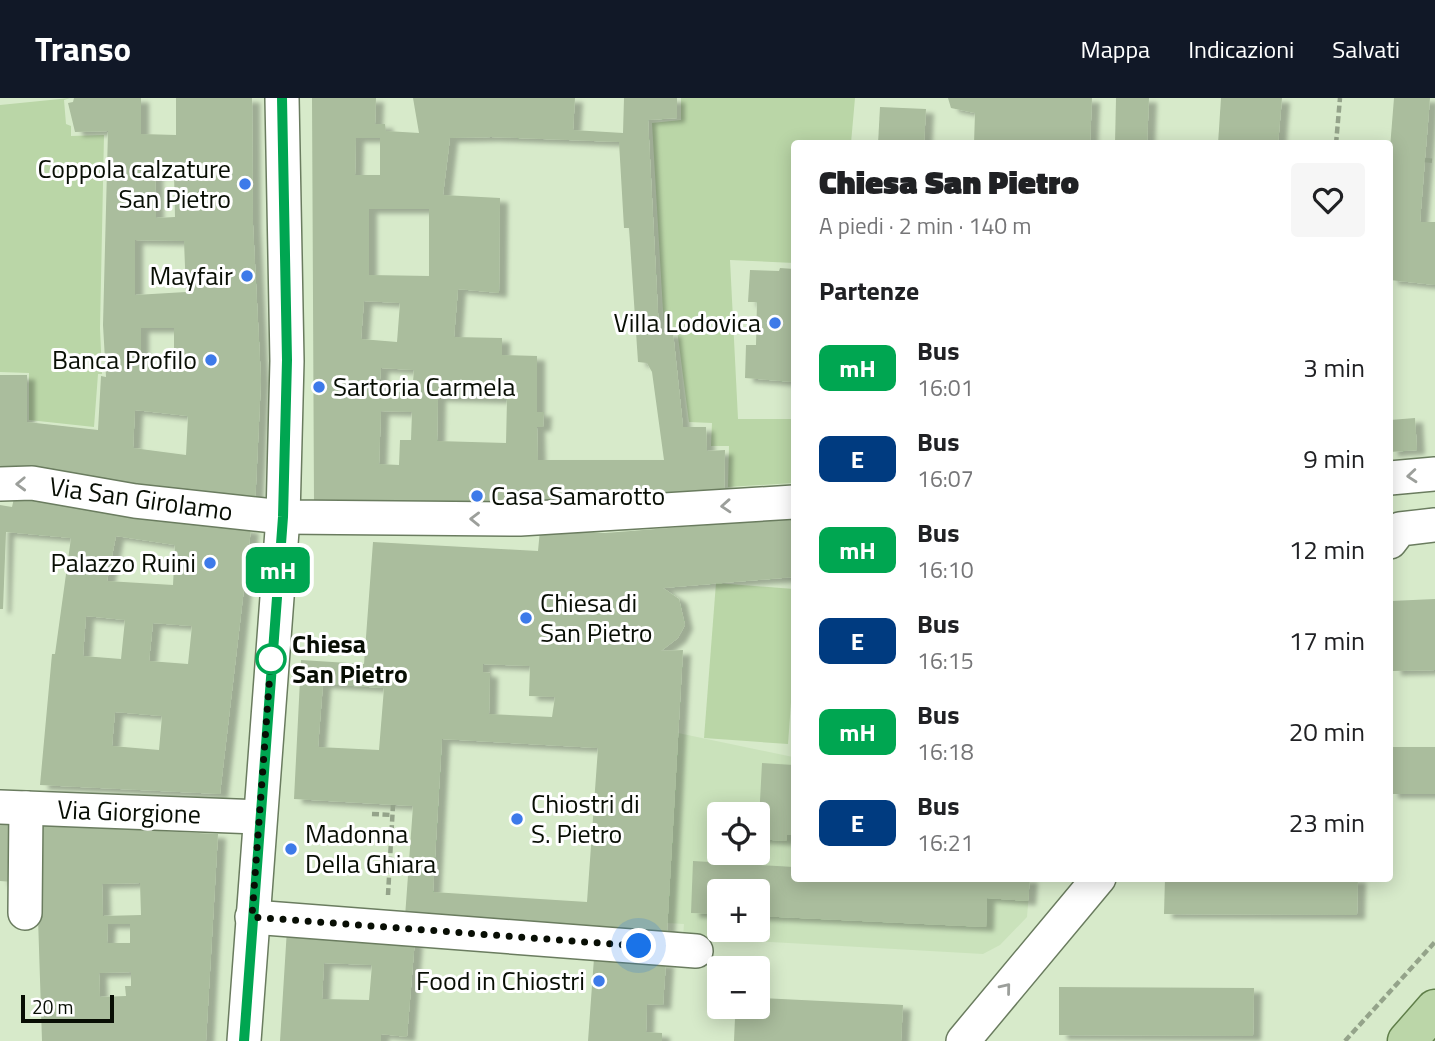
<!DOCTYPE html>
<html lang="it">
<head>
<meta charset="utf-8">
<style>
  :root { --surface:#fff; --page:#f6f6f6; --text:#202124; --muted:#757577; --accent:#111827 }
  body { margin:0; font-family:"Titillium Web",sans-serif; background:var(--page); color:var(--text); height:100vh; display:flex; flex-direction:column; font-size:26px; white-space:nowrap }
  * { box-sizing:border-box; margin:0 }
  p { font-size:23px; color:var(--muted) }
  .icon { flex:none; width:38px; height:38px; fill:none; stroke:currentColor; stroke-width:2; stroke-linecap:round; stroke-linejoin:round }
  .map { position:relative; flex:1; overflow:hidden }
  .panel { position:absolute; left:791px; top:42px; width:602px; height:742px; display:flex; flex-direction:column; background:var(--surface); border-radius:7px; box-shadow:0 4px 18px #0003 }
  .panel>* { flex:none }
  .badge { padding:0 14px; border-radius:10px; font-size:24px; line-height:46px }
  .tools { position:absolute; left:707px; top:704px; display:grid; gap:14px }
  .tools a { display:grid; place-items:center; width:63px; height:63px; border-radius:7px; background:var(--surface); box-shadow:0 4px 18px #0003; font-size:35px }
  .scale { position:absolute; left:21px; bottom:18px; width:93px; box-sizing:border-box; padding-left:7px; border:4px solid #080e04; border-top:0; font-size:19px; line-height:24px; white-space:nowrap; color:#080e04; -webkit-text-stroke:5px #fff; paint-order:stroke }
  .you { position:absolute; width:35px; height:35px; margin:-18px; border:5px solid #fff; border-radius:50%; background:#1a73e8; box-shadow:0 0 0 10px #1a73e833 }
  .map>.badge { position:absolute; translate:-50% -50%; box-shadow:0 0 0 4px #fff }
  h2 { padding:0 28px; font-size:26px; line-height:63px }
  .round { display:grid; place-items:center; flex:none; width:74px; height:74px; border-radius:7px; background:var(--page) }
  .head { display:flex; align-items:center; justify-content:space-between; height:119px; padding:0 28px }
  h1 { font-size:33px; font-weight:800; line-height:52px }
  ul { padding:0; list-style:none }
  li { display:flex; align-items:center; gap:21px; height:91px; padding:0 28px }
  li div { flex:1 }
  li b { display:block; font-size:26px }
  li em { font-style:normal }
  li .badge { min-width:77px; font-weight:700; text-align:center }
  header { display:flex; align-items:center; gap:42px; box-sizing:border-box; height:98px; padding:0 35px; background:var(--accent); color:#fff }
  header strong { font-size:33px }
  nav { display:flex; gap:38px; margin-inline-start:auto; font-size:24px }
  .map>svg:first-child { display:block }
  .built { fill:#cae2bb; fill-rule:evenodd }
  .green { fill:#bad6a7 }
  .building { fill:#aabd9d; fill-rule:evenodd; filter:url(#shadow) }
  .lines { fill:none; stroke-linecap:round; stroke-linejoin:round }
  .minor-casing { stroke:#6a7c5f; stroke-width:36 }
  .major-casing { stroke:#5f7e49; stroke-width:41 }
  .path { stroke:#94a38a; stroke-width:4.5; stroke-dasharray:7 3.5; stroke-linecap:butt }
  .minor { stroke:#fff; stroke-width:33 }
  .major { stroke:#bbd6a8; stroke-width:38 }
  .oneway { stroke:#9c9f9b }
  .line-casing { stroke:#fff; stroke-width:16 }
  .line { stroke:#00a651; stroke-width:10 }
  .walk { stroke:#080e04; stroke-width:7; stroke-dasharray:0 12.6 }
  .poi-dot { fill:#3d7ae9; stroke:#fff; stroke-width:2.5 }
  .stop-dot { fill:#fff; stroke:#00a651; stroke-width:3.5 }
  .labels { text-anchor:middle; stroke-width:6; stroke-linejoin:round; paint-order:stroke }
  .poi-label { font-size:26px; fill:#080e04; stroke:#fff; text-anchor:end }
  .street-label { font-size:26px; fill:#080e04; stroke:#fff }
  .stop-label { font-size:26px; font-weight:bold; fill:#080e04; stroke:#fff; text-anchor:start }
</style>
</head>
<body>
<header>
<strong>Transo</strong>
<nav><a>Mappa</a><a>Indicazioni</a><a>Salvati</a></nav>
</header>
<div class="map">
<svg width="1435" height="943" viewBox="0 0 1435 943">
  <defs>
    <filter id="shadow"><feDropShadow dx="8" dy="4.5" stdDeviation="2" flood-color="#0004"/></filter>
  </defs>
  <rect width="100%" height="100%" fill="#d7eaca"/>
  <path class="built" d="M 678,635 L 793,659 L 794,648 L 794,780 L 1030,781 L 1027,819 L 1000,847 L 983,856 L 683,839 L 684,826 L 667,825 ZM 719,716 L 758,716 L 758,754 L 719,754 ZM 719,793 L 758,793 L 758,831 L 719,831 Z"/>
  <g class="green">
    <path d="M 70,0 L 64,2 L 66,26 L 71,28 L 71,38 L 104,37 L 100,230 L 102,276 L 98,276 L 94,329 L 29,322 L 29,275 L 0,274 L 0,7 Z"/>
    <path d="M 681,0 L 855,0 L 851,45 L 794,46 L 794,165 L 730,162 L 738,321 L 794,321 L 794,385 L 728,389 L 729,348 L 711,348 L 712,325 L 689,324 L 677,231 L 664,230 L 652,25 L 681,22 Z"/>
    <path d="M 716,485 L 794,491 L 794,563 L 788,646 L 704,640 Z"/>
  </g>
  <g class="building">
    <path d="M 74,0 L 141,0 L 141,36 L 176,37 L 176,0 L 252,0 L 253,127 L 261,282 L 255,408 L 0,372 L 0,277 L 27,277 L 27,324 L 98,332 L 101,278 L 106,279 L 103,227 L 108,33 L 75,34 L 68,5 L 73,4 ZM 174,75 L 175,119 L 156,120 L 155,76 ZM 135,142 L 184,143 L 186,194 L 135,197 ZM 141,230 L 174,230 L 174,267 L 141,266 ZM 135,312 L 188,318 L 186,357 L 133,350 Z"/>
    <path d="M 312,0 L 376,0 L 375,26 L 385,26 L 386,33 L 419,35 L 413,0 L 575,0 L 573,32 L 623,35 L 624,0 L 677,0 L 677,20 L 648,22 L 659,234 L 673,234 L 683,329 L 706,329 L 707,353 L 725,352 L 724,393 L 550,403 L 314,404 ZM 491,39 L 619,44 L 624,130 L 629,130 L 638,264 L 647,265 L 652,274 L 664,362 L 538,362 L 537,329 L 543,329 L 544,314 L 537,314 L 537,258 L 502,257 L 502,240 L 454,239 L 458,191 L 499,195 L 500,100 L 443,97 L 450,40 ZM 356,40 L 380,40 L 380,77 L 355,77 ZM 369,111 L 429,111 L 429,178 L 369,177 ZM 364,203 L 400,205 L 397,244 L 361,241 ZM 381,270 L 414,272 L 412,295 L 379,293 ZM 438,299 L 507,301 L 506,345 L 437,343 ZM 381,313 L 412,314 L 411,342 L 400,342 L 399,367 L 379,366 Z"/>
    <path d="M 948,0 L 1092,0 L 1090,46 L 974,46 L 975,15 L 951,10 Z"/>
    <path d="M 1116,0 L 1149,0 L 1147,46 L 1115,46 Z"/>
    <path d="M 1221,0 L 1282,0 L 1278,46 L 1218,46 Z"/>
    <path d="M 1394,0 L 1430,0 L 1420,124 L 1435,124 L 1435,187 L 1390,182 L 1390,50 Z"/>
    <path d="M 880,9 L 926,11 L 924,46 L 878,46 Z"/>
    <path d="M 780,170 L 794,171 L 794,284 L 745,280 L 746,247 L 756,247 L 757,204 L 748,204 L 750,172 L 779,173 Z"/>
    <path d="M 1415,320 L 1417,352 L 1390,354 L 1390,322 Z"/>
    <path d="M 15,396 L 251,431 L 220,696 L 40,687 L 52,556 L 55,556 L 71,440 L 6,434 L 3,511 L 0,511 L 0,407 L 12,409 ZM 116,438 L 175,447 L 173,487 L 107,483 ZM 86,518 L 125,522 L 121,561 L 83,558 ZM 153,525 L 192,528 L 188,566 L 149,563 ZM 115,614 L 162,618 L 159,652 L 112,648 Z"/>
    <path d="M 794,420 L 794,479 L 663,490 L 679,501 L 685,527 L 678,540 L 661,553 L 683,552 L 667,834 L 405,819 L 413,708 L 294,701 L 301,562 L 364,566 L 373,444 L 538,453 L 540,432 L 605,435 ZM 483,566 L 530,568 L 529,598 L 555,599 L 552,619 L 489,616 L 490,575 L 483,574 ZM 323,586 L 384,590 L 379,652 L 318,649 ZM 442,641 L 598,650 L 587,804 L 433,794 Z"/>
    <path d="M 1435,501 L 1435,572 L 1393,573 L 1391,503 Z"/>
    <rect x="1390" y="649" width="45" height="47"/>
    <path d="M 762,665 L 794,667 L 794,737 L 787,737 L 786,743 L 758,741 Z"/>
    <path d="M 0,723 L 14,724 L 12,784 L 0,783 Z"/>
    <path d="M 41,727 L 218,736 L 206,943 L 42,943 L 38,820 ZM 140,785 L 141,817 L 103,818 L 102,786 ZM 108,826 L 130,826 L 130,845 L 107,845 ZM 131,874 L 131,888 L 125,888 L 126,898 L 100,899 L 99,875 Z"/>
    <path d="M 693,763 L 794,769 L 794,780 L 1030,780 L 1028,803 L 987,800 L 986,829 L 758,818 L 758,793 L 719,793 L 719,816 L 691,815 Z"/>
    <path d="M 1165,780 L 1358,780 L 1357,817 L 1164,816 Z"/>
    <path d="M 287,831 L 415,841 L 407,939 L 381,936 L 381,943 L 280,943 ZM 324,865 L 372,867 L 369,902 L 322,901 Z"/>
    <path d="M 594,860 L 666,864 L 663,907 L 647,906 L 646,934 L 662,935 L 662,943 L 588,943 Z"/>
    <path d="M 1059,889 L 1254,890 L 1253,938 L 1059,937 Z"/>
    <path d="M 761,900 L 903,907 L 901,943 L 734,943 L 735,920 L 760,916 Z"/>
  </g>
  <g class="lines">
    <defs>
      <g id="minor">
        <path d="M 1390,380 L 1435,376"/>
        <path d="M 0,386 L 32,385 L 135,403 L 283,419 L 520,421 L 794,404"/>
        <path d="M 1390,444 L 1400,431 L 1435,427"/>
        <path d="M 0,709 L 259,719"/>
        <path d="M 25,815 L 26,710"/>
        <path d="M 252,819 L 696,853"/>
        <path d="M 244,943 L 283,419 L 287,263 L 282,0"/>
        <path d="M 963,943 L 1099,780"/>
      </g>
      <path id="major" d="M 1407,943 L 1435,911"/>
    </defs>
    <use href="#minor" class="minor-casing"/>
    <use href="#major" class="major-casing"/>
    <g class="path">
      <path d="M 1336,46 L 1340,0"/>
      <path d="M 1425,62 L 1435,63"/>
      <path d="M 372,716 L 392,717"/>
      <path d="M 388,797 L 393,707"/>
      <path d="M 1345,943 L 1435,844"/>
    </g>
    <use href="#minor" class="minor"/>
    <use href="#major" class="major"/>
  </g>
  <defs><path id="oneway-chevron" d="M-2-3.5L2.5 0L-2 3.5" fill="none" stroke-width="1.6" stroke-linecap="round" stroke-linejoin="round" transform="scale(1.75)"/></defs>
  <g class="oneway">
    <use href="#oneway-chevron" transform="translate(1412 378) rotate(175)"/>
    <use href="#oneway-chevron" transform="translate(21 386) rotate(178)"/>
    <use href="#oneway-chevron" transform="translate(726 408) rotate(176)"/>
    <use href="#oneway-chevron" transform="translate(475 421) rotate(-179)"/>
    <use href="#oneway-chevron" transform="translate(1006 890) rotate(-51)"/>
  </g>
  <g class="lines">
    <defs>
      <path id="line" d="M 244,943 L 283,419 L 287,262 L 282,0"/>
    </defs>
    <use href="#line" class="line-casing"/>
    <use href="#line" class="line"/>
    <path class="walk" d="M 271,561 L 252,819 L 639,848"/>
  </g>
  <g class="poi-dot">
    <circle cx="245" cy="86" r="7"/>
    <circle cx="247" cy="178" r="7"/>
    <circle cx="775" cy="225" r="7"/>
    <circle cx="211" cy="262" r="7"/>
    <circle cx="319" cy="289" r="7"/>
    <circle cx="477" cy="398" r="7"/>
    <circle cx="210" cy="465" r="7"/>
    <circle cx="526" cy="520" r="7"/>
    <circle cx="517" cy="721" r="7"/>
    <circle cx="291" cy="751" r="7"/>
    <circle cx="599" cy="883" r="7"/>
  </g>
  <circle class="stop-dot" cx="271" cy="561" r="14"/>
  <g class="labels">
    <g class="poi-label">
      <text x="231" y="80">Coppola calzature<tspan x="231" dy="30">San Pietro</tspan></text>
      <text x="233" y="187">Mayfair</text>
      <text x="761" y="234">Villa Lodovica</text>
      <text x="197" y="271">Banca Profilo</text>
      <text x="333" y="298" text-anchor="start">Sartoria Carmela</text>
      <text x="491" y="407" text-anchor="start">Casa Samarotto</text>
      <text x="196" y="474">Palazzo Ruini</text>
      <text x="540" y="514" text-anchor="start">Chiesa di<tspan x="540" dy="30">San Pietro</tspan></text>
      <text x="531" y="715" text-anchor="start">Chiostri di<tspan x="531" dy="30">S. Pietro</tspan></text>
      <text x="305" y="745" text-anchor="start">Madonna<tspan x="305" dy="30">Della Ghiara</tspan></text>
      <text x="585" y="892">Food in Chiostri</text>
    </g>
    <g class="street-label">
      <text transform="translate(141 401) rotate(8)" y="9">Via San Girolamo</text>
      <text transform="translate(129 714) rotate(2)" y="9">Via Giorgione</text>
    </g>
    <g class="stop-label">
      <text x="292" y="555">Chiesa<tspan x="292" dy="30">San Pietro</tspan></text>
    </g>
  </g>
</svg>
<div class="tools">
<a><svg class="icon" aria-label="locate" viewBox="0 0 24 24"><circle cx="12" cy="12" r="6"/><path d="M12 2v4M12 18v4M2 12h4M18 12h4"/></svg></a>
<a>+</a>
<a>−</a>
</div>
<div class="scale">20 m</div>
<div class="you" style="left:639px;top:848px"></div>
<b class="badge" style="left:278px;top:472px;background:#00a651;color:#fff">mH</b>
<section class="panel">
<div class="head"><div><h1>Chiesa San Pietro</h1><p>A piedi · 2 min · 140 m</p></div><a class="round"><svg class="icon" aria-label="heart" viewBox="0 0 24 24"><path d="M12 20l-8-8c-3-5 5-10 8-4 3-6 11-1 8 4z"/></svg></a></div>
<h2>Partenze</h2>
<ul>
<li><span class="badge" style="background:#00a651;color:#fff">mH</span><div><b>Bus</b><p>16:01</p></div><em>3 min</em></li>
<li><span class="badge" style="background:#003b80;color:#fff">E</span><div><b>Bus</b><p>16:07</p></div><em>9 min</em></li>
<li><span class="badge" style="background:#00a651;color:#fff">mH</span><div><b>Bus</b><p>16:10</p></div><em>12 min</em></li>
<li><span class="badge" style="background:#003b80;color:#fff">E</span><div><b>Bus</b><p>16:15</p></div><em>17 min</em></li>
<li><span class="badge" style="background:#00a651;color:#fff">mH</span><div><b>Bus</b><p>16:18</p></div><em>20 min</em></li>
<li><span class="badge" style="background:#003b80;color:#fff">E</span><div><b>Bus</b><p>16:21</p></div><em>23 min</em></li>
</ul>
</section>
</div>
</body>
</html>
